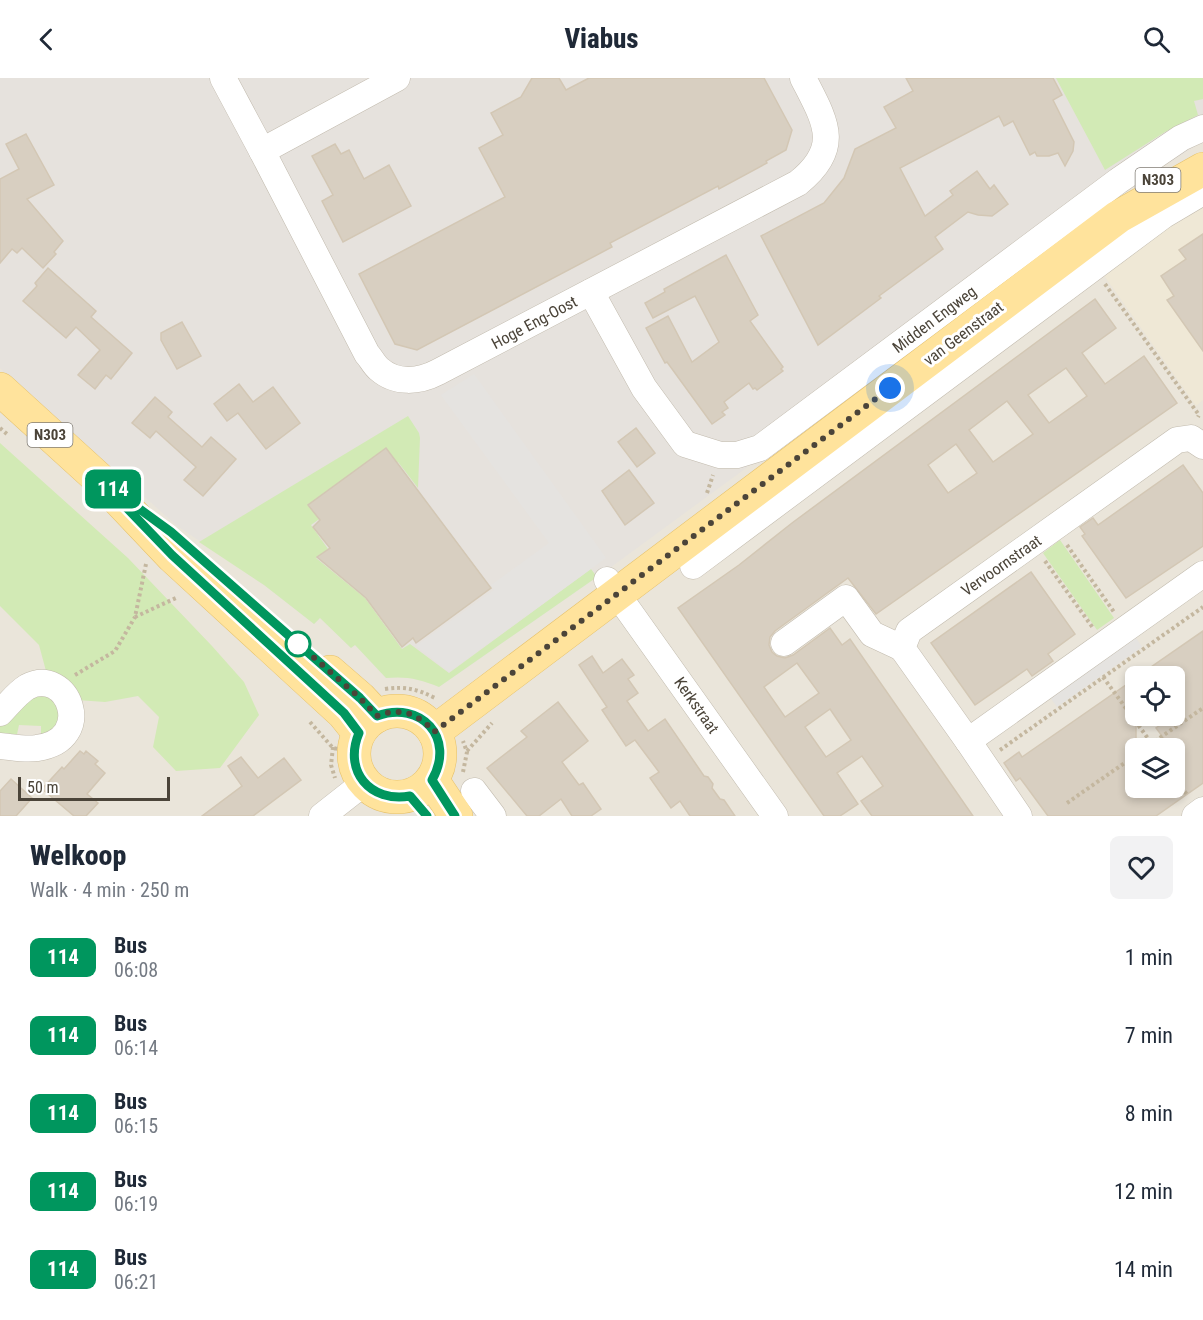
<!DOCTYPE html>
<html lang="en">
<head>
<meta charset="utf-8">
<style>
  :root { --surface:#fff; --page:#f2f2f3; --text:#1f2937; --muted:#747a83 }
  body { margin:0; font-family:"Roboto Condensed",sans-serif; background:var(--page); color:var(--text); height:100vh; display:flex; flex-direction:column; font-size:22px; white-space:nowrap }
  * { box-sizing:border-box; margin:0 }
  p { font-size:20px; color:var(--muted) }
  .icon { flex:none; width:33px; height:33px; fill:none; stroke:currentColor; stroke-width:2; stroke-linecap:round; stroke-linejoin:round }
  .map { position:relative; height:738px; overflow:hidden }
  .side { display:flex; flex-direction:column; background:var(--surface); flex:1 }
  .side>* { flex:none }
  .badge { padding:0 12px; border-radius:9px; font-size:21px; line-height:39px }
  .buttons { position:absolute; left:1125px; top:588px; display:grid; gap:12px }
  .buttons a { display:grid; place-items:center; width:60px; height:60px; border-radius:9px; background:var(--surface); box-shadow:0 3px 9px #0003; font-size:30px }
  .scale { position:absolute; left:18px; bottom:15px; width:152px; box-sizing:border-box; padding-left:6px; border:3px solid #4b4439; border-top:0; font-size:16px; line-height:21px; white-space:nowrap; color:#4b4439; -webkit-text-stroke:4px #fff; paint-order:stroke }
  .you { position:absolute; width:30px; height:30px; margin:-15px; border:4px solid #fff; border-radius:50%; background:#1a73e8; box-shadow:0 0 0 9px #1a73e833 }
  .map>.badge { position:absolute; translate:-50% -50%; box-shadow:0 0 0 3px #fff }
  .round { display:grid; place-items:center; flex:none; width:63px; height:63px; border-radius:9px; background:var(--page) }
  .summary { display:flex; align-items:center; justify-content:space-between; height:102px; padding:0 30px }
  h1 { font-size:28px; font-weight:800; line-height:45px }
  ul { padding:0; list-style:none }
  li { display:flex; align-items:center; gap:18px; height:78px; padding:0 30px }
  li div { flex:1 }
  li b { display:block; font-size:22px }
  li em { font-style:normal }
  li .badge { min-width:66px; font-weight:700; text-align:center }
  header { display:flex; justify-content:space-between; align-items:center; height:78px; padding:0 30px; background:var(--surface); font-size:27px; font-weight:800 }
  .map>svg:first-child { display:block }
  .residential { fill:#eae5da; fill-rule:evenodd }
  .industrial { fill:#e6e2dd }
  .education { fill:#efe8d6 }
  .green { fill:#d2eab5 }
  .parking { fill:#e5e3e0 }
  .building { fill:#d8cfc1; stroke:#d3c7b4; stroke-width:1.5; fill-rule:evenodd }
  .lines { fill:none; stroke-linecap:round; stroke-linejoin:round }
  .minor-casing { stroke:#c2bbae; stroke-width:27 }
  .major-casing { stroke:#e6c16a; stroke-width:34 }
  .path { stroke:#c4b79f; stroke-width:4; stroke-dasharray:3 3; stroke-linecap:butt }
  .minor { stroke:#fff; stroke-width:26 }
  .major { stroke:#ffe39c; stroke-width:33 }
  .line-casing { stroke:#fff; stroke-width:14 }
  .line { stroke:#00965e; stroke-width:9 }
  .walk { stroke:#4b4439; stroke-width:6; stroke-dasharray:0 10.8 }
  .stop-dot { fill:#fff; stroke:#00965e; stroke-width:3 }
  .labels { text-anchor:middle; stroke-width:6; stroke-linejoin:round; paint-order:stroke }
  .shield { fill:#fff; stroke:#817c74; stroke-width:1.5 }
  .shield-label { font-size:15px; font-weight:bold; fill:#4b4439 }
  .street-label { font-size:16px; fill:#4b4439; stroke:#fff }
</style>
</head>
<body>
<header><svg class="icon" aria-label="back" viewBox="0 0 24 24"><path d="M15 5l-7 7 7 7"/></svg>Viabus<svg class="icon" aria-label="search" viewBox="0 0 24 24"><circle cx="10" cy="10" r="6"/><path d="M15 15l6 6"/></svg></header>
<div class="map">
<svg width="1203" height="738" viewBox="0 0 1203 738">
  <rect width="100%" height="100%" fill="#f6f3ec"/>
  <path class="residential" d="M 0,0 L 1203,0 L 1203,738 L 0,738 ZM 1136,598 L 1174,598 L 1174,638 L 1136,638 ZM 1136,670 L 1174,670 L 1174,710 L 1136,710 Z"/>
  <path class="industrial" d="M 0,0 L 1203,0 L 1203,63 L 1117,118 L 603,495 L 439,609 L 425,603 L 404,598 L 386,600 L 355,567 L 351,570 L 320,540 L 314,546 L 264,507 L 176,447 L 0,290 Z"/>
  <path class="education" d="M 1203,127 L 1203,322 L 1196,328 L 1103,196 L 1166,150 Z"/>
  <g class="green">
    <path d="M 1056,0 L 1203,0 L 1203,21 L 1194,23 L 1198,37 L 1165,54 L 1105,92 Z"/>
    <path d="M 408,338 L 419,355 L 420,360 L 418,410 L 398,384 L 311,447 L 328,471 L 316,480 L 365,520 L 402,571 L 410,566 L 449,595 L 591,491 L 597,499 L 439,609 C 420,601 406,598 386,600 L 355,567 L 351,570 L 320,540 L 314,546 L 264,507 L 199,464 Z"/>
    <path d="M 0,365 L 128,480 L 212,568 L 244,604 L 259,637 L 220,690 L 176,693 L 153,669 L 159,639 L 138,618 L 105,624 L 77,622 L 46,593 L 39,567 L 0,528 Z"/>
    <path d="M 1060,462 L 1114,540 L 1097,552 L 1043,475 Z"/>
    <path d="M 30,618 L 54,619 L 64,640 L 41,662 L 41,648 L 19,647 L 16,661 L 0,658 L 0,646 Z"/>
  </g>
  <g class="parking">
    <path d="M 474,296 L 606,480 L 449,594 L 416,568 L 494,512 L 491,507 L 549,465 L 441,317 Z"/>
    <path d="M 1132,554 L 1142,569 L 1057,629 L 1047,615 Z"/>
  </g>
  <g class="building">
    <path d="M 532,0 L 559,0 L 566,12 L 589,0 L 764,0 L 792,52 L 786,72 L 766,83 L 767,85 L 719,111 L 718,108 L 610,165 L 612,169 L 417,272 L 395,266 L 359,196 L 505,119 L 479,70 L 503,57 L 491,35 L 521,19 Z"/>
    <path d="M 906,0 L 1053,0 L 1062,17 L 1053,22 L 1074,64 L 1073,73 L 1065,88 L 1058,75 L 1049,78 L 1037,78 L 1035,74 L 1030,77 L 1013,43 L 1004,48 L 999,38 L 900,90 L 925,138 L 953,117 L 950,113 L 977,93 L 990,111 L 994,107 L 1008,126 L 992,138 L 978,137 L 968,134 L 935,159 L 943,171 L 879,218 L 881,220 L 818,267 L 761,158 L 824,125 L 844,100 L 855,71 L 896,50 L 884,29 L 913,13 Z"/>
    <path d="M 26,56 L 54,107 L 27,121 L 63,163 L 54,174 L 56,176 L 43,190 L 22,170 L 17,175 L 12,171 L 0,185 L 0,101 L 19,91 L 6,66 Z"/>
    <path d="M 335,66 L 341,76 L 349,72 L 364,101 L 389,87 L 411,128 L 343,164 L 322,123 L 333,117 L 312,78 Z"/>
    <path d="M 1203,156 L 1203,273 L 1167,222 L 1174,218 L 1161,198 L 1186,181 L 1179,172 Z"/>
    <path d="M 726,177 L 758,237 L 750,243 L 783,289 L 781,291 L 783,293 L 757,312 L 755,310 L 753,311 L 749,305 L 724,324 L 728,330 L 722,334 L 725,337 L 712,346 L 667,284 L 665,285 L 646,250 L 668,238 L 692,284 L 719,264 L 695,218 L 653,240 L 645,225 L 665,214 L 664,211 Z"/>
    <path d="M 48,190 L 96,233 L 91,239 L 132,275 L 111,301 L 106,297 L 95,311 L 78,297 L 100,272 L 76,249 L 66,260 L 23,223 L 37,208 L 35,205 Z"/>
    <path d="M 1095,221 L 1116,250 L 1082,275 L 1105,306 L 1144,278 L 1177,325 L 876,536 L 848,500 L 775,553 L 770,559 L 769,567 L 772,574 L 777,578 L 785,580 L 793,577 L 830,550 L 842,567 L 850,561 L 973,738 L 872,738 L 861,723 L 883,708 L 862,678 L 837,695 L 858,726 L 840,738 L 824,738 L 678,530 L 739,487 L 792,445 ZM 1066,290 L 1087,318 L 1049,345 L 1028,317 ZM 1007,323 L 1033,356 L 993,384 L 969,352 ZM 956,366 L 977,395 L 948,415 L 928,387 ZM 797,585 L 819,615 L 785,639 L 764,609 ZM 830,631 L 851,662 L 826,679 L 805,649 Z"/>
    <path d="M 182,244 L 201,278 L 177,291 L 161,262 L 161,255 Z"/>
    <path d="M 239,306 L 253,324 L 273,309 L 300,345 L 266,371 L 238,335 L 227,343 L 214,326 Z"/>
    <path d="M 155,319 L 172,334 L 168,339 L 202,369 L 211,359 L 236,381 L 203,418 L 184,402 L 196,389 L 156,353 L 150,360 L 132,345 Z"/>
    <path d="M 636,350 L 655,375 L 637,389 L 618,364 Z"/>
    <path d="M 386,370 L 491,510 L 416,565 L 413,560 L 402,569 L 366,520 L 317,479 L 330,470 L 313,449 L 320,442 L 308,427 Z"/>
    <path d="M 1183,387 L 1203,415 L 1203,468 L 1126,520 L 1082,458 L 1085,456 L 1080,449 L 1093,440 L 1098,447 Z"/>
    <path d="M 629,392 L 654,425 L 625,447 L 602,413 Z"/>
    <path d="M 1031,494 L 1075,556 L 1048,576 L 1053,583 L 1032,598 L 1027,591 L 975,627 L 931,565 Z"/>
    <path d="M 1203,553 L 1203,705 L 1156,738 L 1048,738 L 1026,708 L 1020,700 L 1016,703 L 1004,685 L 1019,674 L 1022,679 L 1136,600 L 1136,710 L 1174,710 L 1174,670 L 1171,670 L 1156,650 L 1174,638 L 1174,598 L 1138,598 Z"/>
    <path d="M 592,578 L 603,595 L 622,581 L 634,597 L 628,601 L 638,615 L 627,623 L 648,653 L 665,641 L 704,698 L 708,699 L 713,706 L 712,710 L 720,721 L 724,722 L 735,738 L 690,738 L 680,723 L 671,730 L 650,700 L 659,694 L 635,662 L 626,668 L 602,632 L 607,629 L 579,587 Z"/>
    <path d="M 558,624 L 588,663 L 562,684 L 579,707 L 583,705 L 601,731 L 591,738 L 572,738 L 561,721 L 539,738 L 527,738 L 487,690 L 527,659 L 521,653 Z"/>
    <path d="M 80,673 L 84,676 L 86,673 L 98,683 L 95,686 L 105,695 L 87,716 L 98,725 L 86,738 L 74,738 L 42,711 L 62,689 L 64,691 Z"/>
    <path d="M 241,679 L 258,700 L 284,680 L 301,702 L 253,738 L 202,738 L 242,708 L 228,688 Z"/>
    <path d="M 11,701 L 32,720 L 16,738 L 0,738 L 0,713 Z"/>
  </g>
  <g class="lines">
    <defs>
      <g id="minor">
        <path d="M 223,0 L 262,73"/>
        <path d="M 397,0 L 262,73 L 367,276 C 371,280 374,287 379,291 C 396,306 419,304 438,294 L 798,105 C 843,69 825,43 803,0"/>
        <path d="M 591,214 L 644,310 L 685,366 L 720,377 L 737,377 L 760,370 L 1118,103 L 1181,60 L 1203,50"/>
        <path d="M 693,488 L 1164,137 L 1203,114"/>
        <path d="M 607,502 L 775,738"/>
        <path d="M 784,565 L 846,520 L 872,556 L 902,570"/>
        <path d="M 0,635 C 8,627 17,615 27,609 C 68,587 97,662 37,670 C 25,672 12,669 0,668"/>
        <path d="M 968,663 L 902,570 L 909,553 L 1177,362 L 1191,360 L 1203,368"/>
        <path d="M 474,713 L 493,738"/>
        <path d="M 322,738 L 364,705"/>
        <path d="M 1019,738 L 968,663 L 1203,496"/>
        <path d="M 1195,738 L 1203,732"/>
      </g>
      <g id="major">
        <path d="M 0,311 L 100,402 L 172,478 L 343,635 L 359,655"/>
        <path d="M 330,594 L 360,620 L 377,638"/>
        <circle cx="397" cy="676" r="43"/>
        <path d="M 434,654 L 1118,139 L 1203,91"/>
        <path d="M 432,702 L 456,738"/>
      </g>
    </defs>
    <use href="#minor" class="minor-casing"/>
    <use href="#major" class="major-casing"/>
    <g class="path">
      <path d="M 1105,206 L 1199,337 L 1198,339"/>
      <path d="M 0,350 L 7,356"/>
      <path d="M 707,415 L 713,397"/>
      <path d="M 1067,467 L 1114,534"/>
      <path d="M 1045,483 L 1093,550"/>
      <path d="M 146,486 L 135,539 L 178,519"/>
      <path d="M 75,597 L 115,573 L 135,539"/>
      <path d="M 1103,599 L 1155,670"/>
      <path d="M 385,611 C 405,608 417,611 435,620"/>
      <path d="M 310,644 L 333,670 L 338,671"/>
      <path d="M 333,669 L 331,687 L 335,700"/>
      <path d="M 1145,670 L 1203,630"/>
      <path d="M 1000,672 L 1203,529"/>
      <path d="M 467,673 L 492,645"/>
      <path d="M 463,694 L 467,674 L 463,663"/>
      <path d="M 1174,699 L 1188,718"/>
      <path d="M 1067,725 L 1136,677"/>
    </g>
    <use href="#minor" class="minor"/>
    <use href="#major" class="major"/>
  </g>
  <g class="lines">
    <defs>
      <path id="line" d="M 427,738 L 410,718 C 370,725 343,693 359,655 L 344,635 L 172,477 L 100,402 L 171,454 L 360,620 L 377,638 C 421,622 456,660 432,702 L 455,738"/>
    </defs>
    <use href="#line" class="line-casing"/>
    <use href="#line" class="line"/>
    <path class="walk" d="M 298,566 L 294,562 L 360,620 L 377,638 C 400,629 418,635 434,654 L 890,310"/>
  </g>
  <circle class="stop-dot" cx="298" cy="566" r="12"/>
  <g class="labels">
    <g class="shield">
      <rect x="1135.5" y="90" width="45" height="24" rx="4.5"/>
      <rect x="27.5" y="345" width="45" height="24" rx="4.5"/>
    </g>
    <g class="shield-label">
      <text x="1158" y="107">N303</text>
      <text x="50" y="362">N303</text>
    </g>
    <g class="street-label">
      <text transform="translate(934 241) rotate(-37)" y="6">Midden Engweg</text>
      <text transform="translate(534 244) rotate(-28)" y="6">Hoge Eng-Oost</text>
      <text transform="translate(963 255) rotate(-37)" y="6">van Geenstraat</text>
      <text transform="translate(1001 487) rotate(-35)" y="6">Vervoornstraat</text>
      <text transform="translate(697 627) rotate(55)" y="6">Kerkstraat</text>
    </g>
  </g>
</svg>
<div class="buttons">
<a><svg class="icon" aria-label="locate" viewBox="0 0 24 24"><circle cx="12" cy="12" r="6"/><path d="M12 2v4M12 18v4M2 12h4M18 12h4"/></svg></a>
<a><svg class="icon" aria-label="layers" viewBox="0 0 24 24"><path d="M12 4l9 5-9 5-9-5zM3 14l9 5 9-5"/></svg></a>
</div>
<div class="scale">50 m</div>
<div class="you" style="left:890px;top:310px"></div>
<b class="badge" style="left:113px;top:411px;background:#00965e;color:#fff">114</b>
</div>
<section class="side">
<div class="summary"><div><h1>Welkoop</h1><p>Walk · 4 min · 250 m</p></div><a class="round"><svg class="icon" aria-label="heart" viewBox="0 0 24 24"><path d="M12 20l-8-8c-3-5 5-10 8-4 3-6 11-1 8 4z"/></svg></a></div>
<ul>
<li><span class="badge" style="background:#00965e;color:#fff">114</span><div><b>Bus</b><p>06:08</p></div><em>1 min</em></li>
<li><span class="badge" style="background:#00965e;color:#fff">114</span><div><b>Bus</b><p>06:14</p></div><em>7 min</em></li>
<li><span class="badge" style="background:#00965e;color:#fff">114</span><div><b>Bus</b><p>06:15</p></div><em>8 min</em></li>
<li><span class="badge" style="background:#00965e;color:#fff">114</span><div><b>Bus</b><p>06:19</p></div><em>12 min</em></li>
<li><span class="badge" style="background:#00965e;color:#fff">114</span><div><b>Bus</b><p>06:21</p></div><em>14 min</em></li>
</ul>
</section>
</body>
</html>
